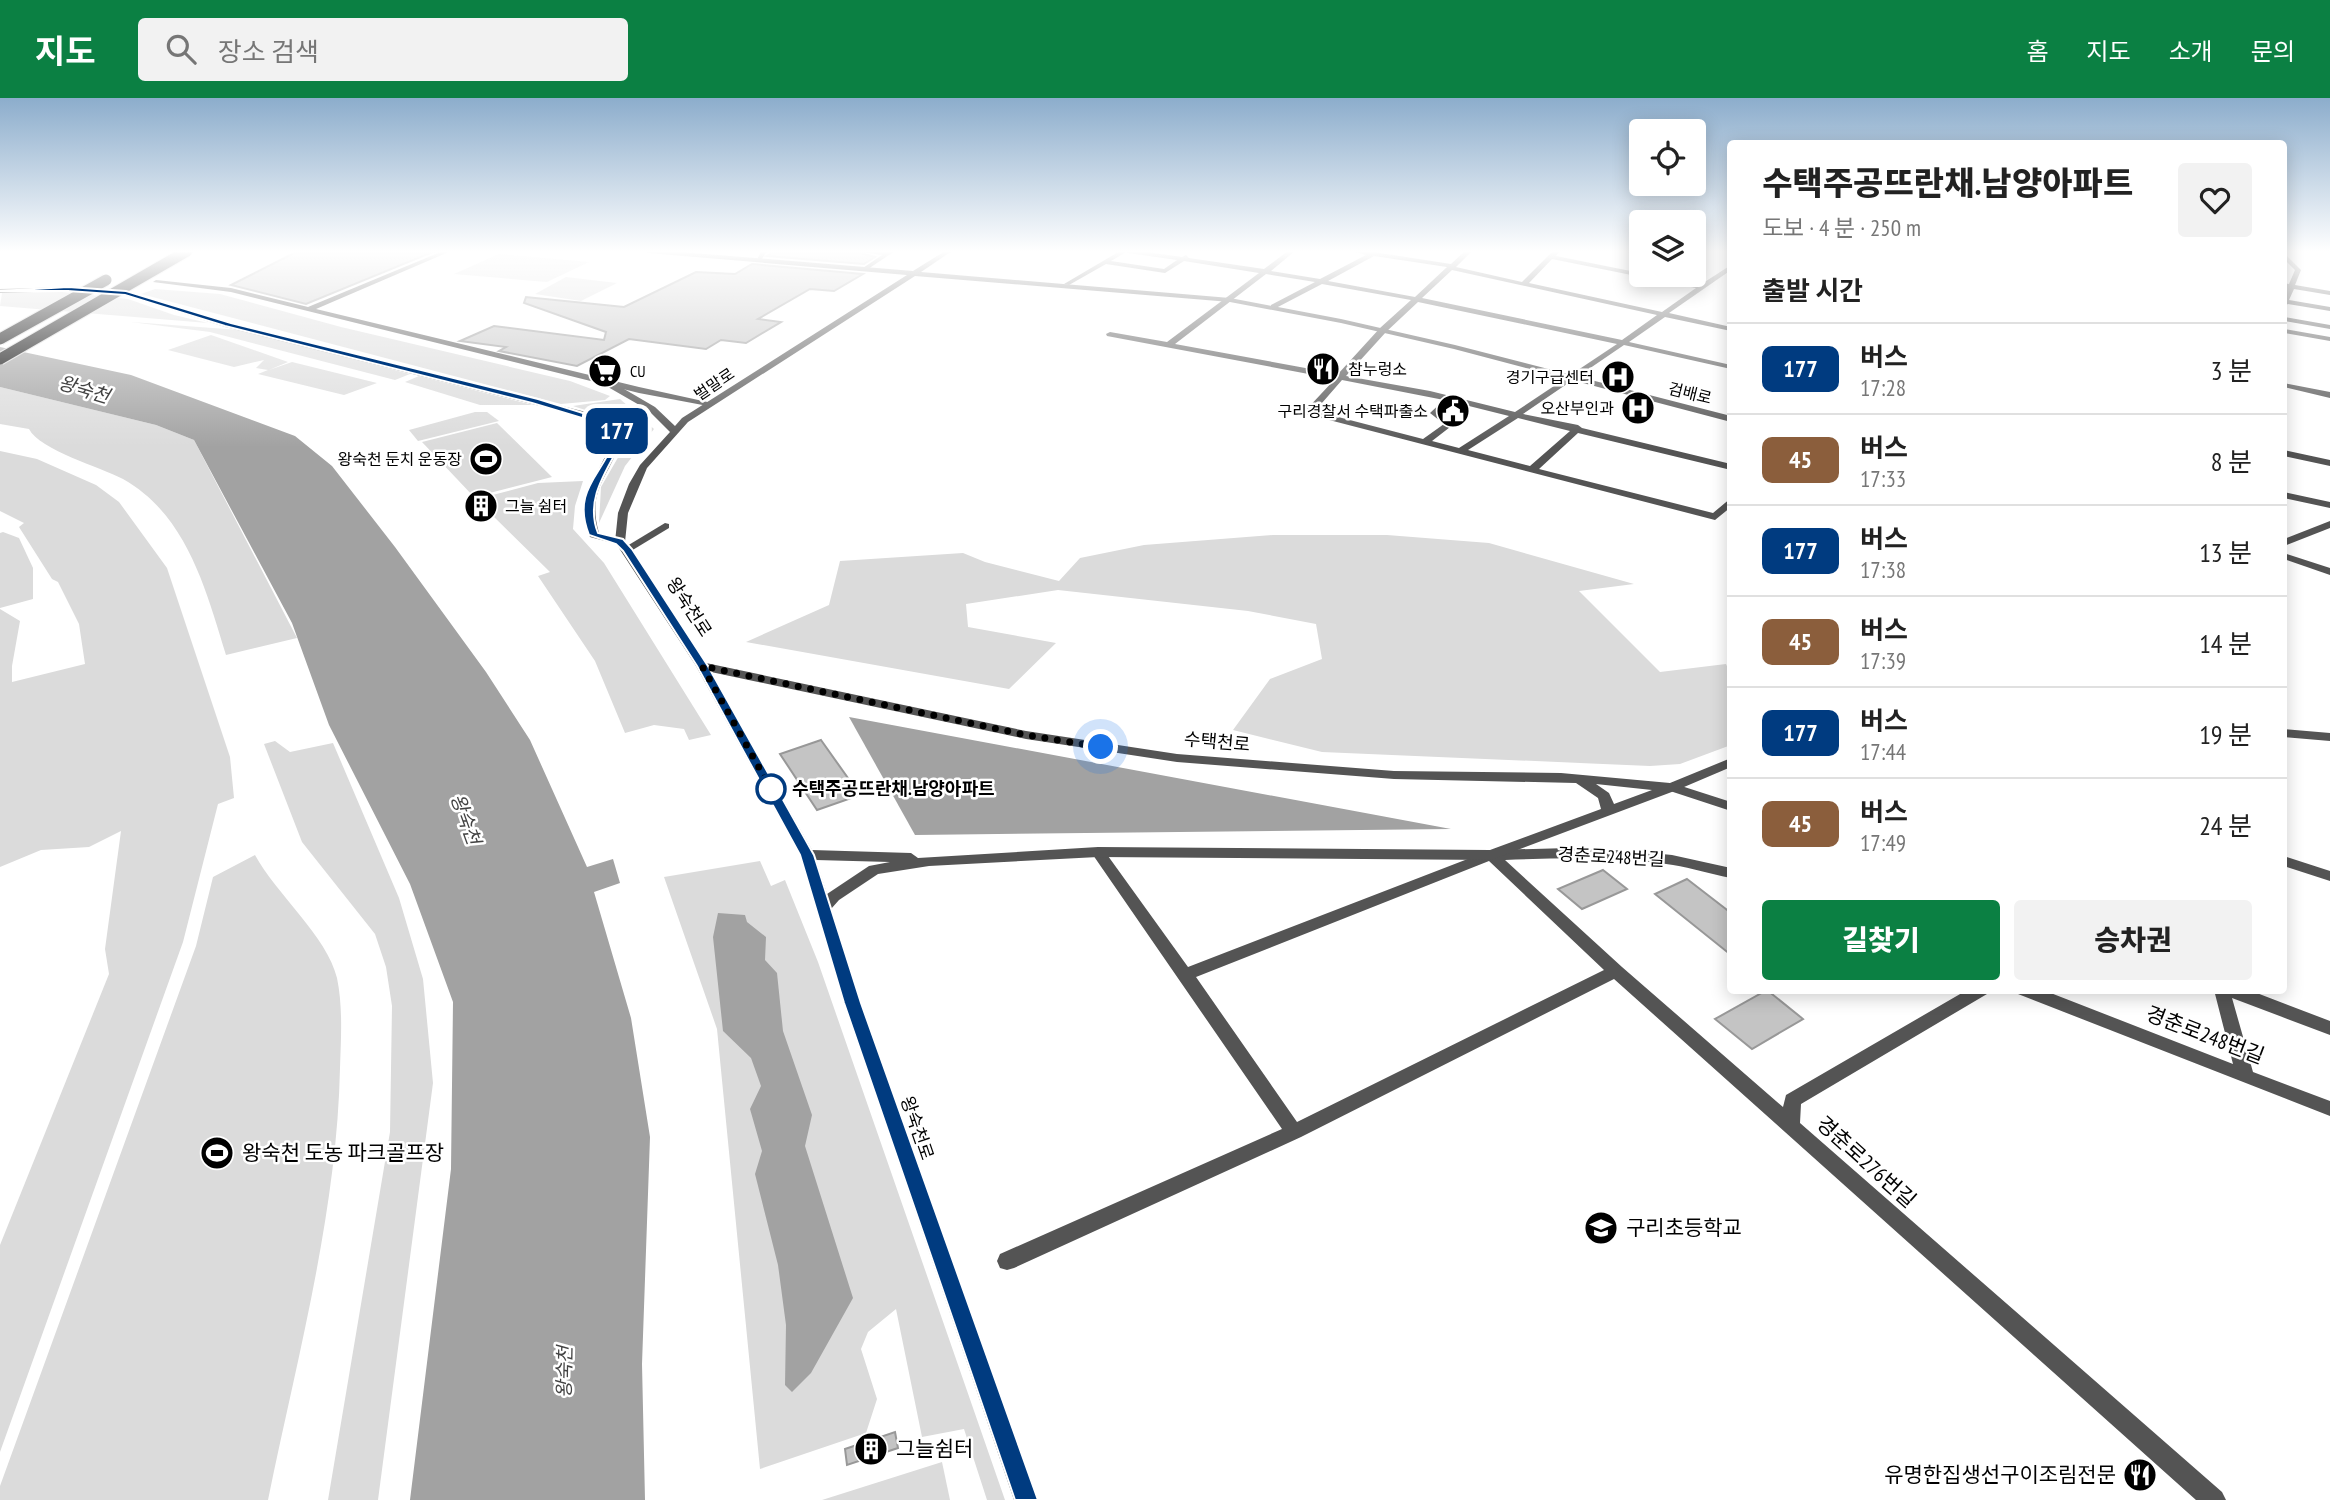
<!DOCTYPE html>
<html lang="ko">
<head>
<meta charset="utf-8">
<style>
  :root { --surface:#fff; --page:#f2f2f2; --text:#222; --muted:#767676; --line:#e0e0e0; --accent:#0b8043 }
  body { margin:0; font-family:"PT Sans Narrow","Noto Sans KR",sans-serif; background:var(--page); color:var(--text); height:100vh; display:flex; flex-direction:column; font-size:26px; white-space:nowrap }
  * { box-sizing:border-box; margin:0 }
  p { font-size:23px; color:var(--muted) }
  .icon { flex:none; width:38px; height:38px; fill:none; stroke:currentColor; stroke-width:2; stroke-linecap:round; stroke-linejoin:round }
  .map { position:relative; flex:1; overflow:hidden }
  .side { position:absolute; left:1727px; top:42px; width:560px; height:854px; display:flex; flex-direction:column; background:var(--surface); border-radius:7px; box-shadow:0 4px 18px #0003 }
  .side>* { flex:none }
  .badge { padding:0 14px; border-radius:10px; font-size:24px; line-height:46px }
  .tools { position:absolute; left:1629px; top:21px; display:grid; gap:14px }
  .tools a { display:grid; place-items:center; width:77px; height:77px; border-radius:7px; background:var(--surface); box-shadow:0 4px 18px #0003; font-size:35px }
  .you { position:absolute; width:35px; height:35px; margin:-18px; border:5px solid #fff; border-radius:50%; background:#1a73e8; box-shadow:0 0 0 10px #1a73e833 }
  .map>.badge { position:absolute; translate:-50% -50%; box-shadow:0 0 0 4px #fff }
  h2 { padding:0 35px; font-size:26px; line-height:63px }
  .round { display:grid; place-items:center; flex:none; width:74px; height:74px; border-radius:7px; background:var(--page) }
  .head { display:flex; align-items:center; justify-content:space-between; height:119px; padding:0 35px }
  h1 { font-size:33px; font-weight:800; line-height:52px }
  .cta { display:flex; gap:14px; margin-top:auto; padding:14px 35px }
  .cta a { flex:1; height:80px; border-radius:7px; background:var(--accent); color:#fff; font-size:28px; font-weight:800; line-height:80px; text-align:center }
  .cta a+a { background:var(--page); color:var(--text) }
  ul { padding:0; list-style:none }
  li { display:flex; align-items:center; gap:21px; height:91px; padding:0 35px; border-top:2px solid var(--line) }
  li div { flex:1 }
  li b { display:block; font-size:26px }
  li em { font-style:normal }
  li .badge { min-width:77px; font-weight:700; text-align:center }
  header { display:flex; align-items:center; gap:42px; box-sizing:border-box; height:98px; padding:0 35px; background:var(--accent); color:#fff }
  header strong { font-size:33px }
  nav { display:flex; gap:38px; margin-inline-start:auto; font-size:24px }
  .search { width:490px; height:63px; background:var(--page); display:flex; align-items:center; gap:18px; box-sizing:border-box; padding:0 24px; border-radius:7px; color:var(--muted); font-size:26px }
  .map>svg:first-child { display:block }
  .green { fill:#dbdbdb }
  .water { fill:#a2a2a2 }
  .building { fill:#c4c4c4; stroke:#989898; stroke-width:2 }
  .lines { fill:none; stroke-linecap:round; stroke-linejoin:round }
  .minor { fill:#545454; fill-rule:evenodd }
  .tertiary { fill:#545454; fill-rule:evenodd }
  .motorway-bridge-casing { stroke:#dbdbdb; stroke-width:13; stroke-linecap:butt }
  .motorway-bridge { stroke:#000; stroke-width:11 }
  .line { fill:#003b80; stroke:#fff; stroke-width:2 }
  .walk { stroke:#000; stroke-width:7; stroke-dasharray:0 12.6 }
  .stop-dot { fill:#fff; stroke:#003b80; stroke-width:3.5 }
  .labels { text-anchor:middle; stroke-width:5; stroke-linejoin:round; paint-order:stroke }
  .far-poi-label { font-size:16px; fill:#000; stroke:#fff; text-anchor:end }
  .far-street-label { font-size:16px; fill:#000; stroke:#fff }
  .street-label { font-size:18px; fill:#000; stroke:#fff }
  .stop-label { font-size:18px; font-weight:bold; fill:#000; stroke:#fff; text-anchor:start }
  .water-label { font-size:19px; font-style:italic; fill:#434343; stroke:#fff }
  .near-street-label { font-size:21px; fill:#000; stroke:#fff }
  .near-poi-label { font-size:21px; fill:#000; stroke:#fff; text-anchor:start }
</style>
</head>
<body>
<header>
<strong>지도</strong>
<div class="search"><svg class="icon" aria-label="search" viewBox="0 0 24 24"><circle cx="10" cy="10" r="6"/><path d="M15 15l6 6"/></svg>장소 검색</div>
<nav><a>홈</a><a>지도</a><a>소개</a><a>문의</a></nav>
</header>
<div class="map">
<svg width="2330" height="1402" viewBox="0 0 2330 1402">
  <rect width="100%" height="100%" fill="#fff"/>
  <g class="green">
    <path d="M 499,156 L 589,164 L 547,184 L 454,176 Z"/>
    <path d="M 566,179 L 617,185 L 581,203 L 535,196 Z"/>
    <path d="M 155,191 L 220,196 L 341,229 L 570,283 L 610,298 L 605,302 L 561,306 L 141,196 Z"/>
    <path d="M 62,194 L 128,201 L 174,217 L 208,225 L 0,208 L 2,195 Z"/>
    <path d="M 131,224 L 240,232 L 410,276 L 395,282 L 210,234 Z"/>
    <path d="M 211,237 L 288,264 L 269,272 L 292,264 L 377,285 L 344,297 L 258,276 L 268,272 L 256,270 L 264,262 L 234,269 L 168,252 Z"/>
    <path d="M 419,278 L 533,307 L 480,307 L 405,284 Z"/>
    <path d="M 0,289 L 156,327 L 194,342 L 297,540 L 226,557 C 206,492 187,417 123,381 C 100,369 40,352 29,331 L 0,326 Z"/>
    <path d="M 620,301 L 654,331 L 625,368 L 599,425 L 601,389 L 627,344 L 630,333 L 619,323 L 573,308 Z"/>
    <path d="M 475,314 L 487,314 L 499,323 L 418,343 L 409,332 Z"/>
    <path d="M 497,325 L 552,379 L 474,399 L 422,344 Z"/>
    <path d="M 0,353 L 37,361 L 96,387 L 119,404 L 167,470 L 230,659 L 234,700 L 218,706 L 183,844 L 0,1354 L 0,1147 L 109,876 L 105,851 L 121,733 L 89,749 L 41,752 L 0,769 L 0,511 L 20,523 L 12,568 L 12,584 L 85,566 L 79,526 L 58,484 L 52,481 L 19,429 L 24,425 L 0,413 Z"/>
    <path d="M 583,383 L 575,408 L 573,431 L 604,465 L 711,637 L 689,642 L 684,631 L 654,627 L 625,635 L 595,563 L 538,478 L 550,474 L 487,412 L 493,409 L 485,399 L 538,385 Z"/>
    <path d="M 3,434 L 19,440 L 33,470 L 33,501 L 0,510 L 0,435 Z"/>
    <path d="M 1273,437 L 1387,437 L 1489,445 L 1634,486 L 1579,493 L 1660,574 L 1726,566 L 1731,577 L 1731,647 L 1680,666 L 1650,668 L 1322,654 L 1233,632 L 1270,581 L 1322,561 L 1316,526 L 1248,513 L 1058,492 L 966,506 L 968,529 L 1056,545 L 1009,591 L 746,544 L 829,507 L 840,463 L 963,455 L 985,464 L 1059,483 L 1080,460 L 1144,447 Z"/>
    <path d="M 275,643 L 290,654 L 333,645 L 399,800 L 423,881 L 433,985 L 378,1402 L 328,1402 L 390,1034 L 392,908 L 386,869 L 375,836 L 302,744 L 264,646 Z"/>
    <path d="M 255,757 C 276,796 327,838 337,880 C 343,909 341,940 340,970 C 337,1115 297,1260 268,1402 L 0,1402 L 0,1388 L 196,848 L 213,779 Z"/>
    <path d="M 760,763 L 771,788 L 785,782 L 818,864 L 1005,1402 L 987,1402 L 964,1331 L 922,1339 L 896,1211 L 868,1234 L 861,1251 L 877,1301 L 866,1335 L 760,1371 L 717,931 L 664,779 Z"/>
    <path d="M 942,1364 L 950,1402 L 822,1402 Z"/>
  </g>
  <g class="water">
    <path d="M 0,249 L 131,277 L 295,338 L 332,368 L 395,449 L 486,574 L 530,642 L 587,769 L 613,761 L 620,785 L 594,794 L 631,920 L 650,1039 L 642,1266 L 645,1402 L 410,1402 L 451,1071 L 453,904 L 410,786 L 329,627 L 292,525 L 194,342 L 156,327 L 0,289 Z"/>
    <path d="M 849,619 L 1451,731 L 915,737 Z"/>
    <path d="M 718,815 L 745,817 L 747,824 L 766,839 L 765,862 L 777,875 L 783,933 L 812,1017 L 805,1048 L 853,1200 L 811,1275 L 792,1294 L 785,1287 L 786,1227 L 778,1167 L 755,1076 L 762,1053 L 750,1011 L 761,988 L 751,960 L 723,933 L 713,839 Z"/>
  </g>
  <g class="building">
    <path d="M 298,153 L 435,153 L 306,206 L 231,187 Z"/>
    <path d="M 776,153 L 852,153 L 875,159 L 864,166 L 767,158 Z"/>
    <path d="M 752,166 L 863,176 L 834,193 L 810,191 L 758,221 L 781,224 L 746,245 L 721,242 L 706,251 L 629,241 L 577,268 L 499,253 L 506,249 L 460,243 L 494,228 L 604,242 L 606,234 L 524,205 L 526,199 L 624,209 L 696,174 L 735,176 Z"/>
    <path d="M 821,642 L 860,697 L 817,712 L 780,656 Z"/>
    <path d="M 1603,772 L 1627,791 L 1582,811 L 1558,791 Z"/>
    <path d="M 1687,781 L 1731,815 L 1731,857 L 1655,796 Z"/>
    <path d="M 1767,892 L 1803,921 L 1752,951 L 1715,921 Z"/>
    <path d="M 895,1334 L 898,1350 L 847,1367 L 845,1351 Z"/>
  </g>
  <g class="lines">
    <g class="minor">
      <path d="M 443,153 L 451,153 L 316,211 L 639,289 L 712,305 L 708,308 L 639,295 L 231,194 L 153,184 L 156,182 L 231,190 L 308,209 Z"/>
      <path d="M 761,153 L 767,153 L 760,164 L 757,162 Z"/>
      <path d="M 855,153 L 895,153 L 865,173 L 863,170 L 882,157 Z"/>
      <path d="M 1120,153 L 1140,153 L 1182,159 L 1186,157 L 1189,160 L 1264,171 L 1288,153 L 1295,153 L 1271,173 L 1320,181 L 1366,157 L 1352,153 L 1367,153 L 1451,166 L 1465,153 L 1472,153 L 1456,169 L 1522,184 L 1553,153 L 1559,154 L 1556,158 L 1700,187 L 1731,167 L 1731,172 L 1669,215 L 1731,229 L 1731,233 L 1665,219 L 1629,244 L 1731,267 L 1731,271 L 1624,247 L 1523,316 L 1578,327 L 1582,330 L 1731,366 L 1731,372 L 1578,335 L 1539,371 L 1713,415 L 1731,400 L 1731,409 L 1715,422 L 1306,316 L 1306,312 L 1335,281 L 1107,238 L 1106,236 L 1110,234 L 1167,244 L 1259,175 L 1184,163 L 1165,175 L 1106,166 L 1069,187 L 1064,186 ZM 1126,154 L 1128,155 L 1177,162 L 1164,171 L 1111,163 ZM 1374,158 L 1447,169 L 1415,199 L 1328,183 ZM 1552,161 L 1696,190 L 1662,214 L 1529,185 ZM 1452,172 L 1657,217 L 1622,242 L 1422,200 ZM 1266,176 L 1315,184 L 1271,207 L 1271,211 L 1274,211 L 1322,186 L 1411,202 L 1380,230 L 1338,276 L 1175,246 ZM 1418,204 L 1617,246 L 1515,314 L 1430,293 L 1346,278 L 1386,234 ZM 1342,282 L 1444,302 L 1430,315 L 1444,326 L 1423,341 L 1315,313 ZM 1453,304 L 1509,318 L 1459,350 L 1432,343 L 1454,326 L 1440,315 ZM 1518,320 L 1570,333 L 1530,368 L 1468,352 Z"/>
      <path d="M 1623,153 L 1642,153 L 1642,157 Z"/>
      <path d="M 2284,155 L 2301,172 L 2295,187 L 2330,193 L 2330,197 L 2294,191 L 2289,202 L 2330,209 L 2330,213 L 2288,206 L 2284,208 L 2284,198 L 2287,189 L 2284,189 L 2284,185 L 2289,186 L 2295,172 L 2284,161 Z"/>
      <path d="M 68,189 L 126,193 L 231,225 L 594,316 L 615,324 L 622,334 C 615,376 585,387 599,435 L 625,444 L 620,447 L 590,439 C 571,396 606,374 613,334 L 609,328 L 588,320 L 225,229 L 125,197 L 68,193 L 0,195 L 0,191 Z"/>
      <path d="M 2284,219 L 2330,227 L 2330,231 L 2284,223 Z"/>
      <path d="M 2284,231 L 2330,239 L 2330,243 L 2284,235 Z"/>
      <path d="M 2284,285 L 2330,294 L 2330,300 L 2284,289 Z"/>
      <path d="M 2284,352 L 2330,362 L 2330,368 L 2284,358 Z"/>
      <path d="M 2284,394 L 2330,404 L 2330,410 L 2284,400 Z"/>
      <path d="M 665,425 L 669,426 L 669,430 L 631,453 L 627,454 L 622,451 Z"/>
      <path d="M 2284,631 L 2330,635 L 2330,643 L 2284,639 Z"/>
      <path d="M 1672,685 L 1731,704 L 1731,713 L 1667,692 L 1665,689 L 1667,686 Z"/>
      <path d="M 1098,749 L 1103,751 L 1188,869 L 1491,752 L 1569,750 L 1632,753 L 1672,757 L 1731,770 L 1731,780 C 1711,776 1692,770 1673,767 C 1618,758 1560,760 1505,762 L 1622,869 L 1783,1009 L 1786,997 L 1967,892 L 1989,892 L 1987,896 L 1801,1006 L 1800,1025 L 2222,1394 L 2226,1402 L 2196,1402 L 1614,881 L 1301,1039 L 1014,1170 L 1007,1172 L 1000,1170 L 997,1163 L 1000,1156 L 1282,1031 L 1093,757 L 1091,754 ZM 1489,763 L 1604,872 L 1297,1024 L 1196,879 Z"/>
      <path d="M 2284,758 L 2330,773 L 2330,783 L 2284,768 Z"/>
      <path d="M 2016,892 L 2043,892 L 2233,966 L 2214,892 L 2249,892 L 2330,923 L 2330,937 L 2232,900 L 2253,974 L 2330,1003 L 2330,1018 L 2018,896 Z"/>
    </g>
    <g class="tertiary">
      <path d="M 645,153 L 669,153 L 913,173 L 945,153 L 952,153 L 921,174 L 1230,200 L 1341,221 L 1455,247 L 1731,318 L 1731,324 L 1454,251 L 1341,225 L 1230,204 L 915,178 L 688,324 L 647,370 L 628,415 L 625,444 L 706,565 L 1026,633 L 1177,656 L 1394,673 L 1561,675 L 1670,685 L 1731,660 L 1731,669 L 1677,692 L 1491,762 L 1098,759 L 929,768 L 878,776 L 839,802 L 831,811 L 860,905 L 1038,1402 L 1014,1402 L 844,905 L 800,757 L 696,568 L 615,444 L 618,415 L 629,386 L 640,367 L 670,334 L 648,312 L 601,285 L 601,281 L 607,281 L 655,309 L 675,328 L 682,320 L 907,177 L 648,155 ZM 711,574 L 1026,641 L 1177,664 L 1394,681 L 1576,685 L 1598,700 L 1601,711 L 1490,752 L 1098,749 L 918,760 L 911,755 L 812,752 ZM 1596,686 L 1652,692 L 1614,706 L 1609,695 ZM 816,762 L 890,764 L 869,768 L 827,796 Z"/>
      <path d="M 2330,423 L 2330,430 L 2284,448 L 2284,441 Z"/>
      <path d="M 2284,455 L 2330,470 L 2330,477 L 2284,461 Z"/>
    </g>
    <defs>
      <g id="motorway-bridge">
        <path d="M 0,241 L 106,182"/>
        <path d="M 0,261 L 187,153"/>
      </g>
    </defs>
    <use href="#motorway-bridge" class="motorway-bridge-casing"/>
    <use href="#motorway-bridge" class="motorway-bridge"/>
  </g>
  <linearGradient id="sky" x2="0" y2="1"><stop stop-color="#8cadcc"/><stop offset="0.44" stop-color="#fff"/><stop offset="1" stop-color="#fff" stop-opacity="0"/></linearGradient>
  <rect width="2330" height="349" fill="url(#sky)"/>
  <path class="line" d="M 68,189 L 126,193 L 231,225 L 538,301 L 615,325 C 619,329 623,332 623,338 C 622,345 617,352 614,358 C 600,383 587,407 598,435 L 623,441 L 632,451 L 708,568 L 814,757 L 861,905 L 1038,1402 L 1015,1402 L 844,905 L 800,757 L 697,568 L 623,453 L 616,446 L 589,437 C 569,387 611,373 614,335 L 609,328 L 532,305 L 225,228 L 125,197 L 68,193 L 0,193 Z"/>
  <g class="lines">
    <path class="walk" d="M 771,691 L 702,568 L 1026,637 L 1101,649"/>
  </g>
  <defs>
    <symbol id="restaurant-disc" viewBox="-11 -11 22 22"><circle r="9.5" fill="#000" stroke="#fff"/><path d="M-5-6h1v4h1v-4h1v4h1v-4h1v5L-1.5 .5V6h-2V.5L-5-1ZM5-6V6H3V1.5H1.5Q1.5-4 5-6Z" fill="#fff"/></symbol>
    <symbol id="supermarket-disc" viewBox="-11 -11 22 22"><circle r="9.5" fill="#000" stroke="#fff"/><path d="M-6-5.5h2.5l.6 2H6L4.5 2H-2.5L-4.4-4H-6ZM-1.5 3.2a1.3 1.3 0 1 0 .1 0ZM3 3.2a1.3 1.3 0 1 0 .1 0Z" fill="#fff"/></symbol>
    <symbol id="hospital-disc" viewBox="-11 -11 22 22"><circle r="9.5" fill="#000" stroke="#fff"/><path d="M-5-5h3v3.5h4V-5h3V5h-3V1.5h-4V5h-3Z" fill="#fff"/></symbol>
    <symbol id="civic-disc" viewBox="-11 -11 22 22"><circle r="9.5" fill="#000" stroke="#fff"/><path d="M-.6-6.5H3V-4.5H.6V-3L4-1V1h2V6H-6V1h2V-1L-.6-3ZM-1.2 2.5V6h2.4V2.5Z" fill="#fff"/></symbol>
    <symbol id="stadium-disc" viewBox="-11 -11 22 22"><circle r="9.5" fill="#000" stroke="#fff"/><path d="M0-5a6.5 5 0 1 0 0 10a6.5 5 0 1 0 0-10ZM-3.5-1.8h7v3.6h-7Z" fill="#fff"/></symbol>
    <symbol id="building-disc" viewBox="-11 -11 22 22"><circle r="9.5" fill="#000" stroke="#fff"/><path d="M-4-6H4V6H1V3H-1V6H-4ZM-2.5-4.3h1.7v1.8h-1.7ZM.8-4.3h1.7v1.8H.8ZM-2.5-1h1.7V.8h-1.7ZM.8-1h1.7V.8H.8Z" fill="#fff"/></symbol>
    <symbol id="school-disc" viewBox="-11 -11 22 22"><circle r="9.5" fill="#000" stroke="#fff"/><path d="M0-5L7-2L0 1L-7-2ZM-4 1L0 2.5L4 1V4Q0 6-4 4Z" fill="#fff"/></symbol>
  </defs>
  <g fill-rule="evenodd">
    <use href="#restaurant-disc" x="1304" y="252" width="38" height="38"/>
    <use href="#supermarket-disc" x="586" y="254" width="38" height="38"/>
    <use href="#hospital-disc" x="1599" y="260" width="38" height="38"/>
    <use href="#hospital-disc" x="1619" y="291" width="38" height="38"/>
    <use href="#civic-disc" x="1434" y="294" width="38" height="38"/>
    <use href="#stadium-disc" x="467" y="342" width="38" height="38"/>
    <use href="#building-disc" x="462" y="389" width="38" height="38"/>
    <use href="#stadium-disc" x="198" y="1036" width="38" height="38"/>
    <use href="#school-disc" x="1582" y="1111" width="38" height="38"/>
    <use href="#building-disc" x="852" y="1332" width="38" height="38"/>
    <use href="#restaurant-disc" x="2121" y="1358" width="38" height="38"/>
  </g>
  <circle class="stop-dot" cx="771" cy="691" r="14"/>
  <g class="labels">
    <g class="far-poi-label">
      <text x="1348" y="277" text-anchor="start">참누렁소</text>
      <text x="630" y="279" text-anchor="start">CU</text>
      <text x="1594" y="285">경기구급센터</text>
      <text x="1614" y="316">오산부인과</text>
      <text x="1428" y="319">구리경찰서 수택파출소</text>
      <text x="462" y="367">왕숙천 둔치 운동장</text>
      <text x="505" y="414" text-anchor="start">그늘 쉼터</text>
    </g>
    <g class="far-street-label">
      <text transform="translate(714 286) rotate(-34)" y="6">벌말로</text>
      <text transform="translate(1690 295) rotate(14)" y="6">검배로</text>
    </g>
    <g class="street-label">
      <text transform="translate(689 509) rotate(57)" y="6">왕숙천로</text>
      <text transform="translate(1217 644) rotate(5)" y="6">수택천로</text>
      <text transform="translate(1611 759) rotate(3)" y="6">경춘로248번길</text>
      <text transform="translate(917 1030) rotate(71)" y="6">왕숙천로</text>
    </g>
    <g class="stop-label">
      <text x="792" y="697">수택주공뜨란채.남양아파트</text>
    </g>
    <g class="water-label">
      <text transform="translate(84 291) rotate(17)" y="7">왕숙천</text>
      <text transform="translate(466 721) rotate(70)" y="7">왕숙천</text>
      <text transform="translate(564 1274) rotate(-89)" y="7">왕숙천</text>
    </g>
    <g class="near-street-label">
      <text transform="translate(2205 937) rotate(21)" y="7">경춘로248번길</text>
      <text transform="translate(1866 1064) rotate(42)" y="7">경춘로276번길</text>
    </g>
    <g class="near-poi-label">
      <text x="242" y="1062">왕숙천 도농 파크골프장</text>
      <text x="1626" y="1137">구리초등학교</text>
      <text x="896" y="1358">그늘쉼터</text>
      <text x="2116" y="1384" text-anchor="end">유명한집생선구이조림전문</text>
    </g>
  </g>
</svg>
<div class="tools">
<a><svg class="icon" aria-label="locate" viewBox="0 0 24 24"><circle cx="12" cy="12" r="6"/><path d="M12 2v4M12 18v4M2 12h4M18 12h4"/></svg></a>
<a><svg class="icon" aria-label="layers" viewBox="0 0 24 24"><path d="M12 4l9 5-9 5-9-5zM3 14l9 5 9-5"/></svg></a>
</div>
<div class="you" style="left:1101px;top:649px"></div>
<b class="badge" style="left:617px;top:333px;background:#003b80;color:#fff">177</b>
<section class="side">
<div class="head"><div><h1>수택주공뜨란채.남양아파트</h1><p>도보 · 4 분 · 250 m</p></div><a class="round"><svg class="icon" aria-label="heart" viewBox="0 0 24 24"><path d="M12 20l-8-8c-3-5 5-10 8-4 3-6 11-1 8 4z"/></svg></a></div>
<h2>출발 시간</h2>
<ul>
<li><span class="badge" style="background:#003b80;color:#fff">177</span><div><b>버스</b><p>17:28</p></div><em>3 분</em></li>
<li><span class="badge" style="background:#8b5e3c;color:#fff">45</span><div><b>버스</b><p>17:33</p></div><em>8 분</em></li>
<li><span class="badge" style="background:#003b80;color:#fff">177</span><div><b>버스</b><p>17:38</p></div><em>13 분</em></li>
<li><span class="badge" style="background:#8b5e3c;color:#fff">45</span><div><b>버스</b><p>17:39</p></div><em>14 분</em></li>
<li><span class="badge" style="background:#003b80;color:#fff">177</span><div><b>버스</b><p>17:44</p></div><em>19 분</em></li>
<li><span class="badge" style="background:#8b5e3c;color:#fff">45</span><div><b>버스</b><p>17:49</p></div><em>24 분</em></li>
</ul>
<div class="cta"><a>길찾기</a><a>승차권</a></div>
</section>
</div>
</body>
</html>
